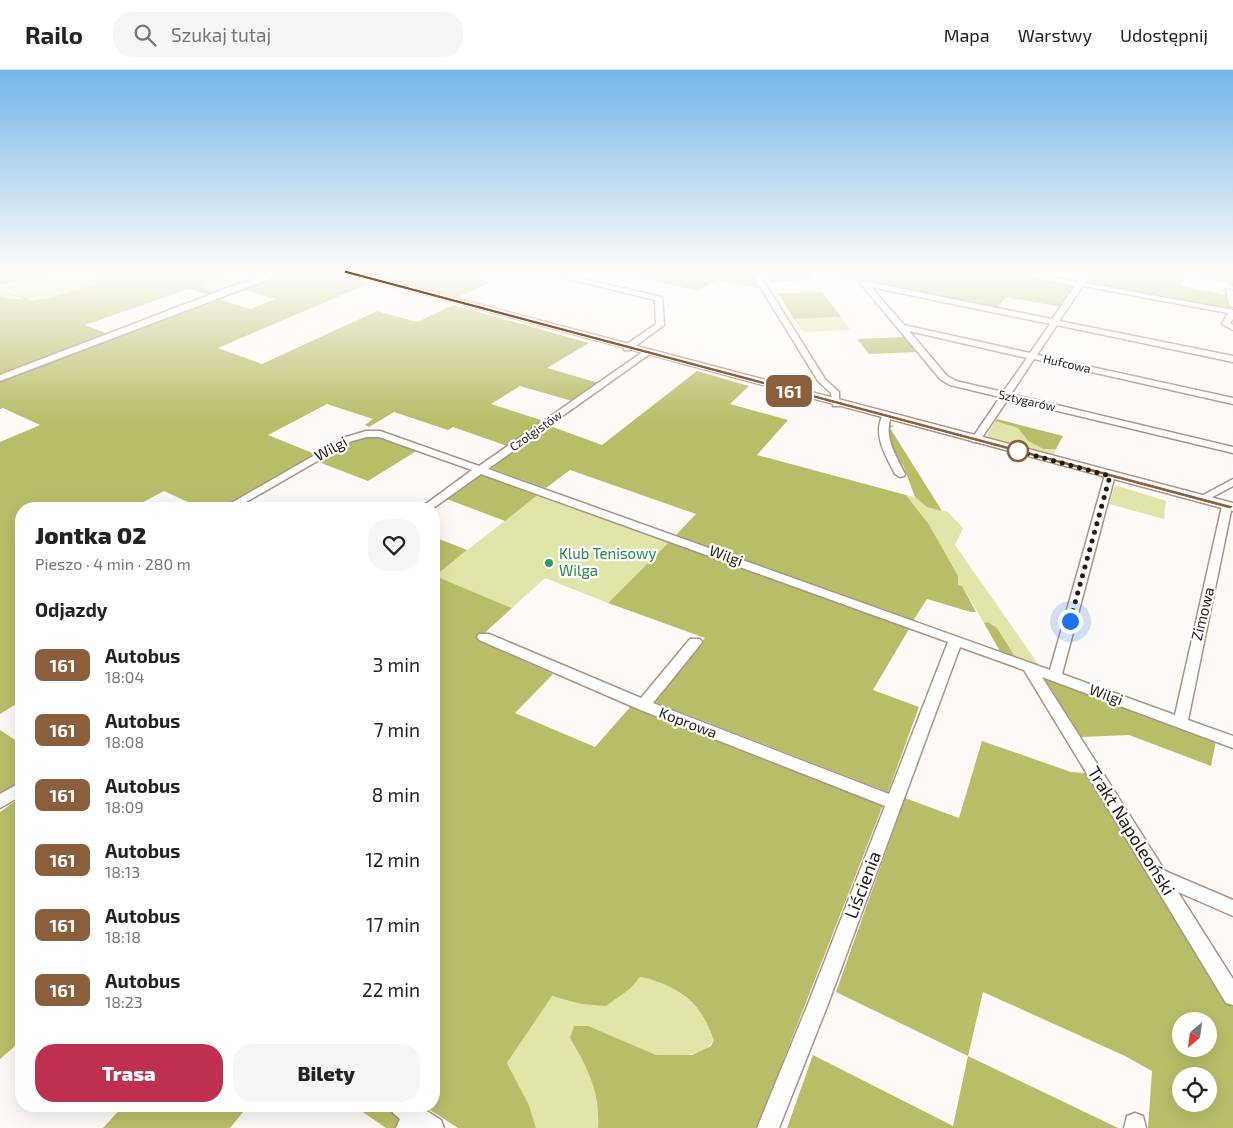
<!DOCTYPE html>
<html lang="pl">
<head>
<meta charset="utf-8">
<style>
  :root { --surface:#fff; --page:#f6f6f6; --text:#222; --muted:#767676; --line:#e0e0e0; --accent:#bf2f4f }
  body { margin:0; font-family:"Exo 2",sans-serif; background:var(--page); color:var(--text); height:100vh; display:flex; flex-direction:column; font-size:19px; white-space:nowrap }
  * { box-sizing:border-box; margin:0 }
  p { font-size:16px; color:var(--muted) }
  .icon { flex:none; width:28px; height:28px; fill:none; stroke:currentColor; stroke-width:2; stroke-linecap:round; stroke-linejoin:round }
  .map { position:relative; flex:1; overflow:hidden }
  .side { position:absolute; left:15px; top:432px; width:425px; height:610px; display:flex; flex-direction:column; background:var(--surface); border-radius:20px; box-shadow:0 5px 20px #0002 }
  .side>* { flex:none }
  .badge { padding:0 10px; border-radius:8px; font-size:18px; line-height:32px }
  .needle { width:32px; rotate:209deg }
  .controls { position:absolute; left:1172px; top:942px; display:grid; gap:10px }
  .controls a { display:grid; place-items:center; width:45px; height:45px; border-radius:50%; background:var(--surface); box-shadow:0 5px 20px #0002; font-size:25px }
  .you { position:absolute; width:25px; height:25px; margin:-12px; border:4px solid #fff; border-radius:50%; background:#1a73e8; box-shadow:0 0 0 8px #1a73e833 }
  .map>.badge { position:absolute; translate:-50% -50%; box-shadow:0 0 0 2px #fff }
  h2 { padding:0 20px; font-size:19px; line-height:45px }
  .round { display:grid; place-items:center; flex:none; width:52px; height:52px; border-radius:20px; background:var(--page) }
  .summary { display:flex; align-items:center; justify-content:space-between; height:85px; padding:0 20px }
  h1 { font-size:24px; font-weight:800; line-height:38px }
  .primary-button { display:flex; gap:10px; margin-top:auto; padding:10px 20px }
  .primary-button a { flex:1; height:58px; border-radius:20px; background:var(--accent); color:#fff; font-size:20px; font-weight:800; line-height:58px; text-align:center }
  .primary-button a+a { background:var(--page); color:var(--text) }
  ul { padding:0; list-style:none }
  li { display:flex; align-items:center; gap:15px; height:65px; padding:0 20px }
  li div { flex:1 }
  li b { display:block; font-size:19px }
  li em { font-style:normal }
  li .badge { min-width:55px; font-weight:700; text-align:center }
  header { display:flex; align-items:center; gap:30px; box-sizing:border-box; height:70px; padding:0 25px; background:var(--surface); border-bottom:1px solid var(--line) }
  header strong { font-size:24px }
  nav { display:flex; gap:28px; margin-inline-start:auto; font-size:18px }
  .search { width:350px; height:45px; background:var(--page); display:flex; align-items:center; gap:12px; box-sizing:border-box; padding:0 18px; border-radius:20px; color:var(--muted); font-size:19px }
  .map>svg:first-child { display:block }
  .green { fill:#e2e5aa }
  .forest { fill:#babd68; fill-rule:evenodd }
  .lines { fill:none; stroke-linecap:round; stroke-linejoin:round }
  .minor-casing { stroke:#a79484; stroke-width:3 }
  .tertiary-casing { stroke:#a79484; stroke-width:3 }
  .minor { fill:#fff; fill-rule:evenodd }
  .tertiary { fill:#fff; fill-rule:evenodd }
  .line { fill:#8b5e3c; stroke:#fff }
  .walk { stroke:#211a14; stroke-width:5; stroke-dasharray:0 9 }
  .stop-dot { fill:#fff; stroke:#8b5e3c; stroke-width:2.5 }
  .leisure-dot { fill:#2e9e5b; stroke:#fff; stroke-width:2 }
  .labels { text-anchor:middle; stroke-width:4.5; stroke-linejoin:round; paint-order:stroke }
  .far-street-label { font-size:12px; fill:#211a14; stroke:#fff }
  .street-label { font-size:15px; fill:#211a14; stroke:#fff }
  .leisure-label { font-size:15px; fill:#27864d; stroke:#fff; text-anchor:start }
  .near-street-label { font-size:18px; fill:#211a14; stroke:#fff }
</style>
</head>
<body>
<header>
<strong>Railo</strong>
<div class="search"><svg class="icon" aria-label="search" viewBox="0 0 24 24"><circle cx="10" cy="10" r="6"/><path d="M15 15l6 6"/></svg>Szukaj tutaj</div>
<nav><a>Mapa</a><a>Warstwy</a><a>Udostępnij</a></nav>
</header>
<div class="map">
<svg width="1233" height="1058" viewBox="0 0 1233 1058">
  <rect width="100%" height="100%" fill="#fffaf7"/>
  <g class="green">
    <path d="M 39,202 L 98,202 L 100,207 L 96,214 L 50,228 L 29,231 L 27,228 L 3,218 L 1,219 L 24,229 L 10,229 L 0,226 L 0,215 C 13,212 25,204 38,206 C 45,207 51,212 57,212 L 36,204 Z"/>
    <path d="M 234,202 L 280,202 L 219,223 L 196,216 Z"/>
    <path d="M 841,247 L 851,260 L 803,262 L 794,249 Z"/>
    <path d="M 995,351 L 1018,358 L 1028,371 L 1043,379 L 1056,379 L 1054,385 L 986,367 Z"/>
    <path d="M 1115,415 L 1166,431 L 1164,449 L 1109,434 Z"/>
    <path d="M 539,424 L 670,471 L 608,533 L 545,508 L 512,538 L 434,506 Z"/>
    <path d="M 906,425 L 915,427 L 927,437 L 948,442 L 963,458 L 955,475 L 1039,595 L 1016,588 L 997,558 L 988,552 L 984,553 L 962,516 L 958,515 L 928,453 Z"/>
    <path d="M 640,907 C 661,911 687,923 700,942 C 706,950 710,961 714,970 C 704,987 674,987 657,985 C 635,982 608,965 588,957 L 581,985 C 593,1008 599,1032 598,1058 L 536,1058 L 529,1035 L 507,993 L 552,925 L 581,934 L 631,918 Z"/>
  </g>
  <g class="forest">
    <path d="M 0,202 L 39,202 L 36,204 L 58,212 L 31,206 L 0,215 Z"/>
    <path d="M 98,202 L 234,202 L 197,216 L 219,223 L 211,225 L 188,219 L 85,255 L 108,264 L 0,304 L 0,226 L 10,229 L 23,229 L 0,219 L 27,228 L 29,231 L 50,228 L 96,214 L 100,207 Z"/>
    <path d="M 291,202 L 330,202 L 370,213 L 218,278 L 262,294 L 377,241 L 417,252 L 453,235 L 589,273 L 547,298 L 599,313 L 572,331 L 520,316 L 491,334 L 544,351 L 507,376 L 453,357 L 448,360 L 394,342 L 369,357 L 365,355 L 373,349 L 327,334 L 268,365 L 315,384 L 219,439 L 203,439 L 164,421 L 130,439 L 21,439 L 21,631 L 0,644 L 0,372 L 40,355 L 3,338 L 0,339 L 0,312 L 218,229 L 251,239 L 275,229 L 243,219 Z"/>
    <path d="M 357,202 L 482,202 L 472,207 L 491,212 L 456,228 Z"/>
    <path d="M 614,202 L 750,202 L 761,219 L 717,210 L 698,221 Z"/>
    <path d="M 764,202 L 806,202 L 812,210 L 770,212 Z"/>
    <path d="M 810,202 L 1010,202 L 1076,216 L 1061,237 L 1006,227 L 996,239 Z"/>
    <path d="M 1095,202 L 1233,202 L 1233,218 L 1229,213 L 1186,205 L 1181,216 L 1227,225 L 1232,241 L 1093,214 L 1089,212 Z"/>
    <path d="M 822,222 L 841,247 L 794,249 L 778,223 Z"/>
    <path d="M 905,267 L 918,282 L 869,284 L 857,269 Z"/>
    <path d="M 697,301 L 749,316 L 730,334 L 788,350 L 757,385 L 906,425 L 928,453 L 958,506 L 958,515 L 962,516 L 976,542 L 971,542 L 927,529 L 913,551 L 676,465 L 696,444 L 570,400 L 546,418 L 490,398 L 550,356 L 602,375 Z"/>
    <path d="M 997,349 L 1063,366 L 1056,379 L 1043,379 L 1028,371 L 1018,358 L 995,351 Z"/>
    <path d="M 886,354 L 894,356 L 890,358 L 942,441 L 927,437 L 915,427 L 903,395 L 895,387 L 888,369 Z"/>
    <path d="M 357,367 L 379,367 L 418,380 L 368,411 L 316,391 Z"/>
    <path d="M 481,402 L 539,424 L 505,451 L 444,428 Z"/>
    <path d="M 434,467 L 467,480 L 435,506 L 512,538 L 477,570 L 553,604 L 515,643 L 595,677 L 631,636 L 883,735 L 757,1058 L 598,1058 C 600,1022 588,998 570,968 L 574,956 L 588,956 L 656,985 L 692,985 L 711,976 L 714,970 C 710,961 706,950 700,942 C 688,923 661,911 640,907 L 631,918 L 606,936 L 581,934 L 552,926 L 507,993 L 529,1035 L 536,1058 L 458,1058 L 424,1036 L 434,1036 Z"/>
    <path d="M 670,471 L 909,559 L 873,620 L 919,637 L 888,722 L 652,631 L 705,568 L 608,533 Z"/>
    <path d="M 988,552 L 997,558 L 1016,588 L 1001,583 L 984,553 Z"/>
    <path d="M 1045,609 L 1216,671 L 1211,696 L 1129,665 L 1081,667 Z"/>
    <path d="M 0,660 L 21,674 L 21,713 L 0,728 Z"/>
    <path d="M 982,671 L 1071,702 L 1086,703 L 1153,804 L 1233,937 L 1233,1058 L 1148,1058 L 1152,1001 L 1125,986 L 983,922 L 968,986 L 1118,1058 L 787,1058 L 813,985 L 953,1056 L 968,986 L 836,922 L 905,728 L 959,748 ZM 1181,951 L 1209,951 L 1209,979 L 1181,979 ZM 1181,1006 L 1209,1006 L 1209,1034 L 1181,1034 Z"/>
    <path d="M 21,727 L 21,971 L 0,989 L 0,742 Z"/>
    <path d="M 123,1036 L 248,1036 L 230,1058 L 103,1058 Z"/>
    <path d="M 354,1036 L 383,1036 L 404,1050 L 397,1058 L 386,1058 Z"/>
  </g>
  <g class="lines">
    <defs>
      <g id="minor">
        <path d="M 278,202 L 288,202 L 0,311 L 0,305 L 230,217 Z"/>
        <path d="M 540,202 L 552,202 L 662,227 L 664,255 L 630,280 L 624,280 L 624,276 L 656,254 L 655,230 Z"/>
        <path d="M 751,202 L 758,202 L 825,309 L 839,322 L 839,336 L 833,336 L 831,323 L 818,311 Z"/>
        <path d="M 1010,202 L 1024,202 L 1078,212 L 1084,202 L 1091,202 L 1085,213 L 1233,240 L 1233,249 L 1230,253 L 1233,255 L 1233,260 L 1222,254 L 1228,243 L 1083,216 L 1059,251 L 1233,286 L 1233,292 L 1057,255 L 1037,285 L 1233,328 L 1233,334 L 1034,289 L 1011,324 L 1233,377 L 1233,383 L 1008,329 L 979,372 L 973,372 L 971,370 L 1000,327 L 950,315 L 941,310 L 860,213 L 864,211 L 1052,249 L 1075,216 ZM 871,217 L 1050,254 L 1030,283 L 904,255 ZM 909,261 L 1027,288 L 1003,322 L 956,311 L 947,306 Z"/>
        <path d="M 1226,219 L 1233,221 L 1233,237 L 1229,235 Z"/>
        <path d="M 644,281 L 651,283 L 488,399 L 1050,600 L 1105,405 L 1106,403 L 1114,403 L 1115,405 L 1062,604 L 1175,645 L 1222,436 L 1223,434 L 1231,434 L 1232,436 L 1188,650 L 1233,666 L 1233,678 L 1042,607 L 1165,801 L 1233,830 L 1233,846 L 1178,822 L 1233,909 L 1233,935 L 1226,933 L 1024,600 L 960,577 L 828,934 L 779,1058 L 757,1058 L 808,934 L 885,736 L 638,639 L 479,570 L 477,567 L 479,564 L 489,564 L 641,628 L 690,569 L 700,569 L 702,572 L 700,575 L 653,633 L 889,724 L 948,572 L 481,404 L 432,439 L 419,439 L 472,400 L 379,367 L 367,367 L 352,371 L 234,439 L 221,439 L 346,367 L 366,361 L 380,361 L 479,396 Z"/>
        <path d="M 886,344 L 891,347 C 883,367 897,387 905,404 L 904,406 L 900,407 L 895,404 C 886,386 872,364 883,345 Z"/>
        <path d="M 1233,409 L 1233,416 L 1205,431 L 1201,432 L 1196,429 Z"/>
        <path d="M 21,712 L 21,726 L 0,738 L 0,724 Z"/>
        <path d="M 390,1036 L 419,1036 L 441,1050 L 444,1058 L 396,1058 L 400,1049 L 393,1043 Z"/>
        <path d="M 1135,1043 L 1143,1046 L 1146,1058 L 1124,1058 L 1127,1046 Z"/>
      </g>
      <path id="tertiary" d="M 342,202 L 356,202 L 1233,433 L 1233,441 Z"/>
    </defs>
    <use href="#minor" class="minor-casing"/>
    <use href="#tertiary" class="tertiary-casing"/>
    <use href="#minor" class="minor"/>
    <use href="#tertiary" class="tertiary"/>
  </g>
  <linearGradient id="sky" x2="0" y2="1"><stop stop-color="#73b6e8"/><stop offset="0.58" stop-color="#fffdfb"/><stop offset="1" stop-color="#fffdfb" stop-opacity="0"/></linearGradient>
  <rect width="1233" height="350" fill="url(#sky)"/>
  <path class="line" d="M 345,200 L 1233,436 L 1233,437 L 1230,439 L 344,203 Z"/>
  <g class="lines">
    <path class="walk" d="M 1018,381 L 1014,380 L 1110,406 L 1070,551"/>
  </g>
  <circle class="stop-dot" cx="1018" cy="381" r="10"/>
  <circle class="leisure-dot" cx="549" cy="493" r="5"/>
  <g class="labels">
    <g class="far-street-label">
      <text transform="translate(1067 294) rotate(13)" y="4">Hufcowa</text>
      <text transform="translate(1027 331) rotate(13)" y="4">Sztygarów</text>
      <text transform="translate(536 361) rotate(-35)" y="4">Czołgistów</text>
    </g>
    <g class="street-label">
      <text transform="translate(331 379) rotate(-29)" y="5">Wilgi</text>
      <text transform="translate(726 486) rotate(20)" y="5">Wilgi</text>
      <text transform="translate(1203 544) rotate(-76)" y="5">Zimowa</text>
      <text transform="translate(1106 625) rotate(20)" y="5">Wilgi</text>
      <text transform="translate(688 653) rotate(21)" y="5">Koprowa</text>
    </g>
    <g class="leisure-label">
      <text x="559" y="489">Klub Tenisowy<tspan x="559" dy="17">Wilga</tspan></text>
    </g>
    <g class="near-street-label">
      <text transform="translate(1131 761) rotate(58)" y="6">Trakt Napoleoński</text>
      <text transform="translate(863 815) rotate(-69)" y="6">Liścienia</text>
    </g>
  </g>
</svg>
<div class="controls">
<a><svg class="needle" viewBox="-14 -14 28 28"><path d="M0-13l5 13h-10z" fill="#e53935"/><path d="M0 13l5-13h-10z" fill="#767676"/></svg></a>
<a><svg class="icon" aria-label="locate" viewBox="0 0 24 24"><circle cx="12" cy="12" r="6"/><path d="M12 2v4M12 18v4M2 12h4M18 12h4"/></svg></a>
</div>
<div class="you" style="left:1070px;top:551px"></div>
<b class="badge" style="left:789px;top:321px;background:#8b5e3c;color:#fff">161</b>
<section class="side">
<div class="summary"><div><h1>Jontka 02</h1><p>Pieszo · 4 min · 280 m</p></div><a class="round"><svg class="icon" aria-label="heart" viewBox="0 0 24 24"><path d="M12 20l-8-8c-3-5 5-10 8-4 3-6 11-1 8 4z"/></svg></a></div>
<h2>Odjazdy</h2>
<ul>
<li><span class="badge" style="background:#8b5e3c;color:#fff">161</span><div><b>Autobus</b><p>18:04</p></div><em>3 min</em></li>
<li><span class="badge" style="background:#8b5e3c;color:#fff">161</span><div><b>Autobus</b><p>18:08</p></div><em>7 min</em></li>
<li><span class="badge" style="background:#8b5e3c;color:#fff">161</span><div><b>Autobus</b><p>18:09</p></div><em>8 min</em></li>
<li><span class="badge" style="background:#8b5e3c;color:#fff">161</span><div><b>Autobus</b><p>18:13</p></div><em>12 min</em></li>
<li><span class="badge" style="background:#8b5e3c;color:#fff">161</span><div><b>Autobus</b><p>18:18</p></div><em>17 min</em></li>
<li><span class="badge" style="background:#8b5e3c;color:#fff">161</span><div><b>Autobus</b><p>18:23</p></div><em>22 min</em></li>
</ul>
<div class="primary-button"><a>Trasa</a><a>Bilety</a></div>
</section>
</div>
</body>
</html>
